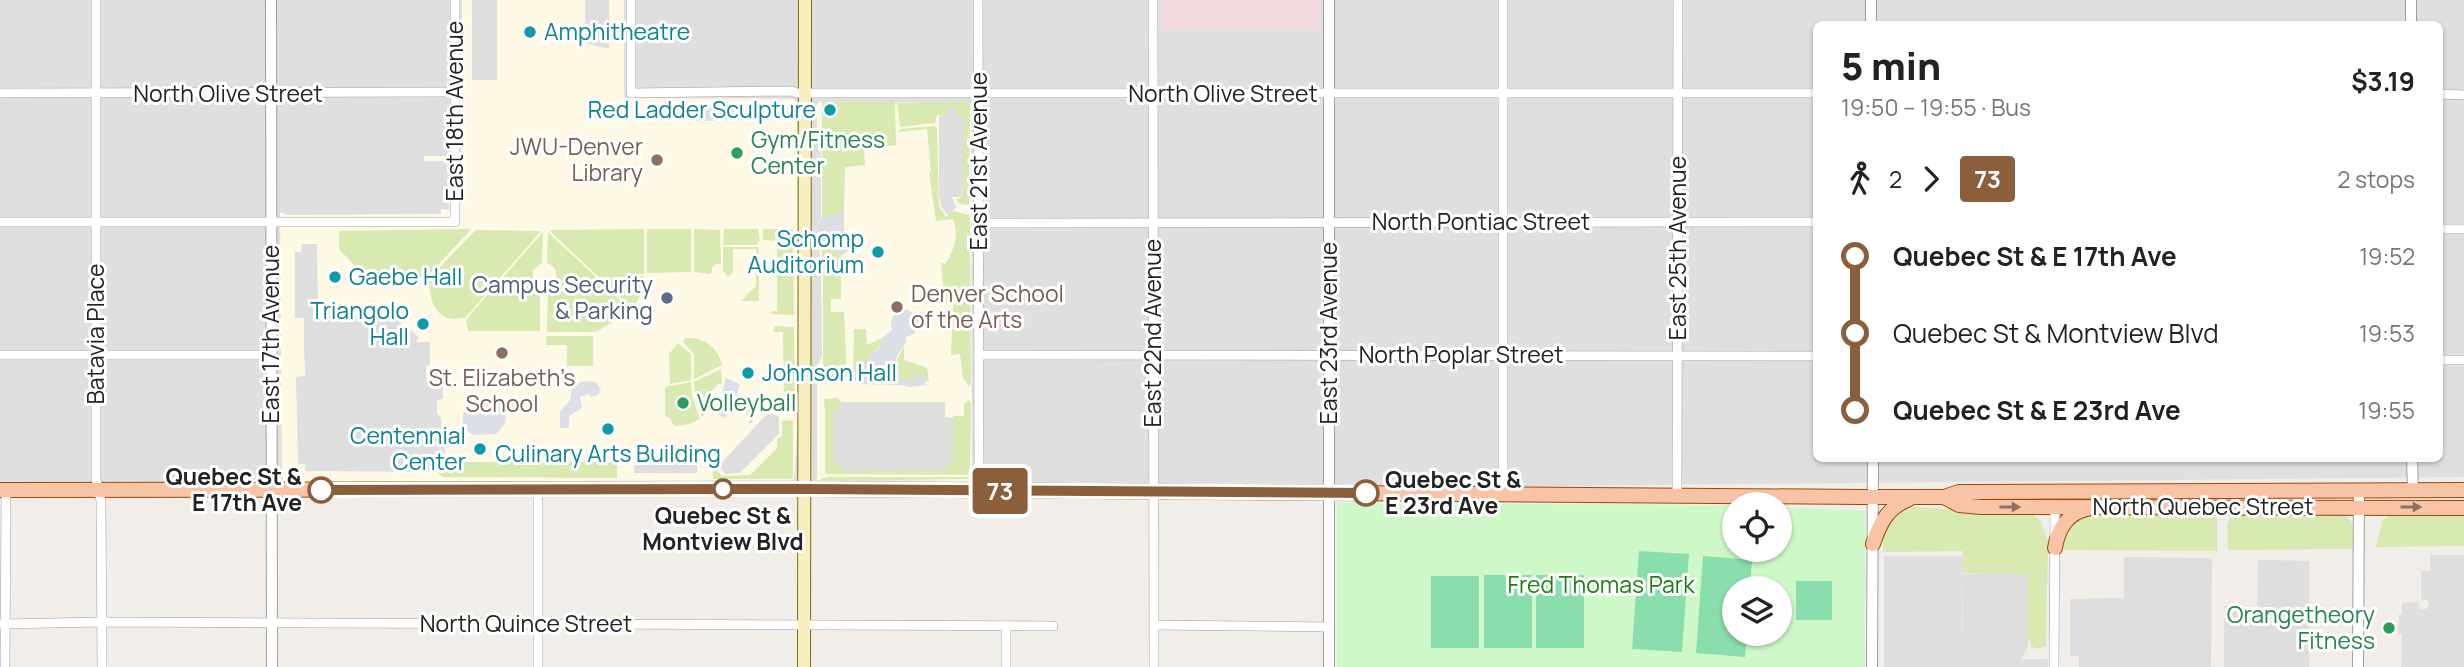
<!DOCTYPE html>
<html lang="en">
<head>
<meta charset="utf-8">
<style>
  :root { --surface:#fff; --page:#f2f2f2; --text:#222; --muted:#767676 }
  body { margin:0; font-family:Manrope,sans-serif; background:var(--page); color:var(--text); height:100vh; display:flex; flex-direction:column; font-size:26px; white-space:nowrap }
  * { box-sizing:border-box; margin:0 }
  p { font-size:23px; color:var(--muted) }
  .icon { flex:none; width:38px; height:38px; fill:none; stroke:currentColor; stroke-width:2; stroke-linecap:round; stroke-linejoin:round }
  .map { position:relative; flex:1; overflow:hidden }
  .side { position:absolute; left:1813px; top:21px; width:630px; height:441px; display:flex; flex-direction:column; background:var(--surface); border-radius:10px; box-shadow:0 2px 5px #0004 }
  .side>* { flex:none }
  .badge { padding:0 14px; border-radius:5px; font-size:24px; line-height:46px }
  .buttons { position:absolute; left:1722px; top:492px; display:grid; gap:14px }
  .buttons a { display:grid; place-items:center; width:70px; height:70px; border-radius:50%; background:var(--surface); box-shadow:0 2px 5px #0004; font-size:35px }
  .map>.badge { position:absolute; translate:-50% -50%; box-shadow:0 0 0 4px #fff }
  .legs { display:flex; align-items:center; gap:10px; height:77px; padding:0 28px; font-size:23px }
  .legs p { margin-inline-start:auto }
  .headline { display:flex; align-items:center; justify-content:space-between; height:119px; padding:0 28px }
  h1 { font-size:38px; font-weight:800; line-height:52px }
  ul { padding:0 28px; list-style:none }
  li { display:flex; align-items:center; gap:24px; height:77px; font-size:26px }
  li i { display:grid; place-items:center; width:10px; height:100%; margin:0 9px; background:currentColor }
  li i::after { content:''; width:18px; height:18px; margin:-9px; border:5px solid; border-radius:50%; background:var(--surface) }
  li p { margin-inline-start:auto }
  li:first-child i { background:linear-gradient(#0000 50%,currentColor 0) }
  li:last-child i { background:linear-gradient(currentColor 50%,#0000 0) }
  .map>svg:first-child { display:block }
  .residential { fill:#dfdfdf; fill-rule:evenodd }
  .commercial { fill:#f1d9dd }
  .education { fill:#fef9e5 }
  .grass { fill:#d8e9b1 }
  .park { fill:#cff8c9; fill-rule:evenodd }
  .pitch { fill:#8addac }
  .parking { fill:#dedede }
  .plaza { fill:#dddfe7 }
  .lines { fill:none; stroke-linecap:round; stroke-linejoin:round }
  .minor-casing { stroke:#9f9f9f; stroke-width:10 }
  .tertiary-casing { stroke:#9f9f9f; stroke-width:12 }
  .secondary-casing { stroke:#786d09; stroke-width:14 }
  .primary-casing { stroke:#994a06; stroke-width:16 }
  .minor { stroke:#fff; stroke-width:9 }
  .tertiary { stroke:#fff; stroke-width:10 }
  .secondary { stroke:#f8efc0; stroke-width:12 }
  .primary { stroke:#f9c4a6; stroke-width:14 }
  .oneway { fill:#8e7364 }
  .line-1-casing { stroke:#fff; stroke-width:16 }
  .line-1 { stroke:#8b5e3c; stroke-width:10 }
  .culture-dot { fill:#0f9aa8; stroke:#fff; stroke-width:2.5 }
  .leisure-dot { fill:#2e9e5b; stroke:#fff; stroke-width:2.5 }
  .education-dot { fill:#8d6e63; stroke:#fff; stroke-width:2.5 }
  .service-dot { fill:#5c6f8a; stroke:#fff; stroke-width:2.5 }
  .stop-1-dot { fill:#fff; stroke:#8b5e3c; stroke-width:3.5 }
  .labels { text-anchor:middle; stroke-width:6; stroke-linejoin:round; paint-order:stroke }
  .culture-label { font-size:23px; fill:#0d838f; stroke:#fff; text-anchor:end }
  .street-label { font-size:23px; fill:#222; stroke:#fff }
  .leisure-label { font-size:23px; fill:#27864d; stroke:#fff; text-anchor:start }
  .education-label { font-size:23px; fill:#785e54; stroke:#fff; text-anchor:end }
  .service-label { font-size:23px; fill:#4e5e75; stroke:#fff; text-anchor:end }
  .stop-label { font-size:23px; font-weight:bold; fill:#222; stroke:#fff; text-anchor:end }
  .park-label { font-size:23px; fill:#1d7f10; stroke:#fff }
</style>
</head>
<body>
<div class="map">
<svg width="2464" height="667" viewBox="0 0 2464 667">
  <rect width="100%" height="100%" fill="#f1ede9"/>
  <g class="residential">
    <path d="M 0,0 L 1325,0 L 1325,489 L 0,484 Z"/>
    <path d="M 1333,0 L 2464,0 L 2464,477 L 1333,488 ZM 1816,24 L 2440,24 L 2440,458 L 1816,458 Z"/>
    <path d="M 1884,556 L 1963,556 L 1962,660 L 2048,659 L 2048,667 L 1884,667 Z"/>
  </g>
  <rect class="commercial" x="1162" y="0" width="158" height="30"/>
  <g class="education">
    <path d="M 462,0 L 624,0 L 624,96 L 626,98 L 794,99 L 797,102 L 798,428 L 794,480 L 290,482 L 285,481 L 282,477 L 280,212 L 287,215 L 424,214 L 424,156 L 461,156 Z"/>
    <path d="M 819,102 L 971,103 L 972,479 L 970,481 L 817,480 L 817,367 L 822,356 L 821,258 L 817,241 L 817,227 L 821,218 L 821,140 L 817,132 L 817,104 Z"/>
  </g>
  <g class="grass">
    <path d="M 822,102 L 895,102 L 896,145 L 864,149 L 865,165 L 845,167 L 844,210 L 833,217 L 822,217 Z"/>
    <path d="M 968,102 L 970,104 L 969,205 L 960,204 L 956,199 L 963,197 L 963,158 L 956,156 L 963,155 L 956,116 L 947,109 L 947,116 L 937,115 L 935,123 L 900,127 L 897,103 Z"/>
    <path d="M 933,126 L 937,127 L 939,206 L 946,217 L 953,211 L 969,215 L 970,218 L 971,383 L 969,386 L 963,378 L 960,354 L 951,355 L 953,303 L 945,304 L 941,262 L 945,264 C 955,250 959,235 953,219 L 936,221 L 929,172 L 931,171 L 927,129 L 899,132 L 900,129 Z"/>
    <path d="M 471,229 L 429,275 L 424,277 L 366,277 L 339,249 L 339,231 Z"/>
    <path d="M 644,229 L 644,274 L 635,274 L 611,289 L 549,230 Z"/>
    <path d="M 647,229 L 691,229 L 691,272 L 647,273 Z"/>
    <path d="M 694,229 L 720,230 L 721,264 L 716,264 L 712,268 L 711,274 L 694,272 Z"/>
    <path d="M 724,229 L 758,229 L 760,240 L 756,245 L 723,245 Z"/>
    <path d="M 763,229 L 793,229 L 794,315 L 771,314 L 772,311 L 777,311 L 777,241 L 763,240 Z"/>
    <path d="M 476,230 L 541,231 L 466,317 C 437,326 429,302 429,278 Z"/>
    <path d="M 543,232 L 542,263 L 533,270 C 532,279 534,283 540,287 L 540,331 L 468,331 L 466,321 L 469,316 Z"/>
    <path d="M 548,232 L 619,299 L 629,312 L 596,332 L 547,332 L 548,287 L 556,279 C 557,271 555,266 547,263 Z"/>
    <path d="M 723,247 L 759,247 L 759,301 L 741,301 L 756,286 L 756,249 L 733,249 L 733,273 L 728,277 L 723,270 Z"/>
    <path d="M 820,247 L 828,247 L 841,256 L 841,299 L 831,299 L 831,312 L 844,312 L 847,377 L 841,382 L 826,382 L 823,378 L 823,259 Z"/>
    <path d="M 636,276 L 644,276 L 641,294 L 633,309 L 613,290 Z"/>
    <path d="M 775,326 L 794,327 L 795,413 L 774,414 L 774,407 L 784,406 L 783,332 L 773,332 Z"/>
    <path d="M 854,329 L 866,329 L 867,345 L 882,338 L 882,343 L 853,376 Z"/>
    <path d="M 546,336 L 593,336 L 593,366 L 567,366 L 567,345 L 546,345 Z"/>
    <path d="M 685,338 C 704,337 718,347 722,365 L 694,379 L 694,354 L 683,342 Z"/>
    <path d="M 678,343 L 691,354 L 691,380 L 670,384 L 669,354 Z"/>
    <path d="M 904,346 L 904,360 L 927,368 L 929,381 L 926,381 L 925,376 L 914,376 L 914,381 L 900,381 L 899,367 L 896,362 Z"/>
    <path d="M 721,369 L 722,384 L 718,384 L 711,392 L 709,398 L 713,406 L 702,417 L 695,400 L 694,382 Z"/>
    <path d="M 691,382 L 692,396 L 700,419 L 690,424 L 674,426 L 670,418 L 665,416 L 665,387 Z"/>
    <path d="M 837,398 L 842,402 L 837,411 L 834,411 L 834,463 L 946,471 L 946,463 L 953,463 L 953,416 L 964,416 L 964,404 L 969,400 L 971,404 L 970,475 L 827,474 L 825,473 L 825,411 L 824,399 Z"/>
    <path d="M 793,420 L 793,479 L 713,479 L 712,468 L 716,468 L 722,476 L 750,475 L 777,448 L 777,439 L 782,436 L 782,421 Z"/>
    <path d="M 456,462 L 617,462 L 617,478 L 443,477 L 437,472 L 438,463 Z"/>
    <path d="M 827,477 L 970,477 L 972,479 L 821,481 L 821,479 Z"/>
    <path d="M 1915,507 L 2032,514 L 2041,522 L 2048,542 L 2046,646 L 2037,649 L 2031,646 L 2030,640 L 2026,638 L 2027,575 L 1963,573 L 1963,551 L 1883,552 C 1883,526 1887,512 1915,507 Z"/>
    <path d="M 2209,511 L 2217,520 L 2217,551 L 2064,550 C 2063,532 2069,526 2082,514 Z"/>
    <path d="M 2232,514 L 2342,514 C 2357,521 2354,535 2353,549 L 2228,550 L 2227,524 Z"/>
    <path d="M 2389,516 L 2464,516 L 2464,546 L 2376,547 C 2377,537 2382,529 2381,522 Z"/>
  </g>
  <path class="park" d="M 1337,503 L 1734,505 L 1734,550 L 1780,550 L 1780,507 L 1865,511 L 1865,667 L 1337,667 ZM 1734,588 L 1780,588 L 1780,634 L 1734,634 Z"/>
  <g class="pitch">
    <path d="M 1639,551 L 1689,554 L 1682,652 L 1632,649 Z"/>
    <path d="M 1703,556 L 1752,560 L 1750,588 L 1734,588 L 1734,634 L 1747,634 L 1745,657 L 1696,653 Z"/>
    <rect x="1484" y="575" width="48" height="73"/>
    <rect x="1536" y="575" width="48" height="73"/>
    <rect x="1431" y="576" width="48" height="72"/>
    <rect x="1796" y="581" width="36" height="39"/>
  </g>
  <g class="parking">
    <rect x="472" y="0" width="25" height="80"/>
    <path d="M 585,0 L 609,0 L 609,49 L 585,43 Z"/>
    <path d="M 686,107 L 733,107 L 744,120 L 696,121 Z"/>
    <path d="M 947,108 L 956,108 L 957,116 L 963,116 L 964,155 L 956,156 L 963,158 L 963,197 L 952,197 L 956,207 L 948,216 L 941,206 L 939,194 L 939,116 L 947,116 Z"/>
    <path d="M 424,161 L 449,161 L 449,210 L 441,209 L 441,214 L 424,214 Z"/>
    <path d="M 302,244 L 317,244 L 318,317 L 340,314 L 341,322 L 345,323 L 345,315 L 401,318 L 401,328 L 404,329 L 407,326 L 419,338 L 416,342 L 430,342 L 430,364 L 426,367 L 426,377 L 428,379 L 443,379 L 443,399 L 437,400 L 437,413 L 441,418 L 442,427 L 436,437 L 445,439 L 445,464 L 438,464 L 437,472 L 305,471 L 305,464 L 298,464 L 296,377 L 305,376 L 304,343 L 304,318 L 295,318 L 295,252 L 301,252 Z"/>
    <path d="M 842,402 L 945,402 L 945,417 L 953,418 L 953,463 L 946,463 L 946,471 L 842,471 L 842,463 L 833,463 L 833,411 L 836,411 Z"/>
    <path d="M 768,413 L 779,416 L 779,434 L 740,473 L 725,474 L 716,462 L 723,461 Z"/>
    <path d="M 697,464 L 697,473 L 634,473 L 634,465 Z"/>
    <path d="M 2430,555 L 2464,555 L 2464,667 L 2401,667 L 2402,635 L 2398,634 L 2399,614 L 2402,614 L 2402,603 L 2418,602 L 2420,610 L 2426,609 L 2429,605 L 2428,600 L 2421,599 L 2421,571 L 2430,571 Z"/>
    <path d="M 2124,557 L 2212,558 L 2211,667 L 2079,667 L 2079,656 L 2070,656 L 2070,599 L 2124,598 Z"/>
    <path d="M 2258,560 L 2309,561 L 2309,667 L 2224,667 L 2224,606 L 2257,607 Z"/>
    <path d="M 1963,574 L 2028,574 L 2028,646 L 2017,667 L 1980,667 L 1980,662 L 1951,661 L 1950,667 L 1921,667 L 1921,648 L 1954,649 L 1961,640 L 1963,633 Z"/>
  </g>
  <g class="plaza">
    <path d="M 844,210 L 844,231 L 848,232 L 848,251 L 841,256 L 828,247 L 819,247 L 817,227 L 822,217 L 833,217 Z"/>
    <path d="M 907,309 L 918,317 L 919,326 L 914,334 L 906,337 L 906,342 L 897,356 L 896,362 L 899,367 L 900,380 L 914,381 L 914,376 L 926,376 L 926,385 L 909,387 L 902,385 L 857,384 L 853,376 L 880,346 L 882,338 L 892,330 L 891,323 L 894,314 Z"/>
    <path d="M 726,378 L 740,384 L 737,393 L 743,403 L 748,404 L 762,399 L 762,402 L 756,403 L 750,407 L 750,416 L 753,421 L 750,424 L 746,411 L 739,408 L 730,410 L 725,418 L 712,412 L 722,395 Z"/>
    <path d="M 590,381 L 596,382 L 601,390 L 598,395 L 591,397 L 589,394 L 580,397 L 582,408 L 569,416 L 569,428 L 560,428 L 560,411 L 570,401 L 572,389 L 581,382 Z"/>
    <path d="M 483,398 L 499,402 L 503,408 L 506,417 L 505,424 L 496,434 L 474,435 L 467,431 L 463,424 L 463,414 L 471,402 Z"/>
  </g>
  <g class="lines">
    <defs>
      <g id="minor">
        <path d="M 96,0 L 96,479 L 101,501 L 102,667"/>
        <path d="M 631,0 L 631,93 L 792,91 L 796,93 L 1816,93"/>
        <path d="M 978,0 L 979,491"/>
        <path d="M 1153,0 L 1154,667"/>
        <path d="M 0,93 L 455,92"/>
        <path d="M 2440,94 L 2464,95"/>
        <path d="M 0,222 L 455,222 L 455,0"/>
        <path d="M 978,223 L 1816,222"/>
        <path d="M 2440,229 L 2464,229"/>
        <path d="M 0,355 L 271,355"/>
        <path d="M 979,355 L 1816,356"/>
        <path d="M 2440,360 L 2464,360"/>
        <path d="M 1503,495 L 1503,0"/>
        <path d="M 1677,495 L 1678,0"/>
        <path d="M 0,624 L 102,622 L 1053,626"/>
        <path d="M 1154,625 L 1329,627"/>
        <path d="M 1006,626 L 1006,667"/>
        <path d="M 5,667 L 6,490"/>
        <path d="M 538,667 L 538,490"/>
        <path d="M 2054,667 L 2055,507"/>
      </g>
      <g id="tertiary">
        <path d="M 271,0 L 272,667"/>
        <path d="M 1329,0 L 1329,667"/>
        <path d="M 1871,0 L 1871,24"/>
        <path d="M 2411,0 L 2411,24"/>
        <path d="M 2412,458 L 2413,490"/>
        <path d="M 1872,667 L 1873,458"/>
        <path d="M 2358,667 L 2359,490"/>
      </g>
      <path id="secondary" d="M 804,667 L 805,0"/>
      <g id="primary">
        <path d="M 0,490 L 806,489 L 1862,497 L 1944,497 L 1959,492 L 1973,492 L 2464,490"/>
        <path d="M 1944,497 L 1959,505 L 1981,507 L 2464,508"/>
        <path d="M 1873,544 C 1880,523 1887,508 1909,499"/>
        <path d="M 2055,548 C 2058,529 2068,513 2087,509"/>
      </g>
    </defs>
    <use href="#minor" class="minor-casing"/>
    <use href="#tertiary" class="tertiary-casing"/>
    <use href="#secondary" class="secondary-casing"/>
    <use href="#primary" class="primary-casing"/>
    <use href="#minor" class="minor"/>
    <use href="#tertiary" class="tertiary"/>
    <use href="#secondary" class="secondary"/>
    <use href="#primary" class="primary"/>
  </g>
  <defs><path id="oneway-solid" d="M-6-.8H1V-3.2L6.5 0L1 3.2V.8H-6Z" transform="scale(1.75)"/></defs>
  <g class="oneway">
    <use href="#oneway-solid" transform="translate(2010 507)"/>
    <use href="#oneway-solid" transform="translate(2411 507)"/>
  </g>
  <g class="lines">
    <defs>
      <path id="line-1" d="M 321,490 L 806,489 L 1366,493"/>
    </defs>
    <use href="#line-1" class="line-1-casing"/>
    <use href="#line-1" class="line-1"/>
  </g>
  <g class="culture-dot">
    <circle cx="530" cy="32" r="7"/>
    <circle cx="830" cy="110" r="7"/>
    <circle cx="878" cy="252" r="7"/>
    <circle cx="335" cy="277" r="7"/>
    <circle cx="423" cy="324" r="7"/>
    <circle cx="748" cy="373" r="7"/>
    <circle cx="608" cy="429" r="7"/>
    <circle cx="480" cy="449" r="7"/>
  </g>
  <g class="leisure-dot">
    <circle cx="737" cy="153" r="7"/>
    <circle cx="683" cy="403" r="7"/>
    <circle cx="2389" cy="628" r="7"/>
  </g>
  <g class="education-dot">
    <circle cx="657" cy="160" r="7"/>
    <circle cx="897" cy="307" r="7"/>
    <circle cx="502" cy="353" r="7"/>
  </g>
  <circle class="service-dot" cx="667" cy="298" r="7"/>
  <g class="stop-1-dot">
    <circle cx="723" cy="489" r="9"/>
    <circle cx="321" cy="490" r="12"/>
    <circle cx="1366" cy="493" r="12"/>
  </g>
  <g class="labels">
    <g class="culture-label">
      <text x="544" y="40" text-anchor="start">Amphitheatre</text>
      <text x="816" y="118">Red Ladder Sculpture</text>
      <text x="864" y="247">Schomp<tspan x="864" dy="26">Auditorium</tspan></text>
      <text x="349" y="285" text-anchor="start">Gaebe Hall</text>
      <text x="409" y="319">Triangolo<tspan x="409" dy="26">Hall</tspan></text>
      <text x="762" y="381" text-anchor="start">Johnson Hall</text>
      <text x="466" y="444">Centennial<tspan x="466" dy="26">Center</tspan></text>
      <text x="608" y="462" text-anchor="middle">Culinary Arts Building</text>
    </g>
    <g class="street-label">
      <text x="228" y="102">North Olive Street</text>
      <text x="1223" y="102">North Olive Street</text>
      <text transform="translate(455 111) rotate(-90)" y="8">East 18th Avenue</text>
      <text transform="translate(979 161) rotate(-90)" y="8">East 21st Avenue</text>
      <text x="1481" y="230">North Pontiac Street</text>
      <text transform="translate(1678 248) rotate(-90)" y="8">East 25th Avenue</text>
      <text transform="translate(1153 333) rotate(-90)" y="8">East 22nd Avenue</text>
      <text transform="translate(1329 333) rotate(-90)" y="8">East 23rd Avenue</text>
      <text transform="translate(96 334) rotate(-90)" y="8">Batavia Place</text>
      <text transform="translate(271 334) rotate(-90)" y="8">East 17th Avenue</text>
      <text x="1461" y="363">North Poplar Street</text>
      <text x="2203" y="515">North Quebec Street</text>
      <text x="526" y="632">North Quince Street</text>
    </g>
    <g class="leisure-label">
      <text x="751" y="148">Gym/Fitness<tspan x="751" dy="26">Center</tspan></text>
      <text x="697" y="411">Volleyball</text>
      <text x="2375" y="623" text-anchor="end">Orangetheory<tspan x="2375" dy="26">Fitness</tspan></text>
    </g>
    <g class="education-label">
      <text x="643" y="155">JWU-Denver<tspan x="643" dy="26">Library</tspan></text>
      <text x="911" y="302" text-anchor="start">Denver School<tspan x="911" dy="26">of the Arts</tspan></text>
      <text x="502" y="386" text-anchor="middle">St. Elizabeth’s<tspan x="502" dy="26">School</tspan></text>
    </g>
    <g class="service-label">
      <text x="653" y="293">Campus Security<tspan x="653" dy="26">&amp; Parking</tspan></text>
    </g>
    <g class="stop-label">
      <text x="302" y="485">Quebec St &amp;<tspan x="302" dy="26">E 17th Ave</tspan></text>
      <text x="1385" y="488" text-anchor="start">Quebec St &amp;<tspan x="1385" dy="26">E 23rd Ave</tspan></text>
      <text x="723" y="524" text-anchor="middle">Quebec St &amp;<tspan x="723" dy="26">Montview Blvd</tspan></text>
    </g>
    <g class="park-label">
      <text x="1601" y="593">Fred Thomas Park</text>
    </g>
  </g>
</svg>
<div class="buttons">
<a><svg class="icon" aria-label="locate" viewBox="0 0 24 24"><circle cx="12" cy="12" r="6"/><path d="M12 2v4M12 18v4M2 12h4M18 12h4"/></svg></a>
<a><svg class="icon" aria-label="layers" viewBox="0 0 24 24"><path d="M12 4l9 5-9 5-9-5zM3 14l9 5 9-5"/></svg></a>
</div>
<b class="badge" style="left:1000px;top:491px;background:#8b5e3c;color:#fff">73</b>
<section class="side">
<div class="headline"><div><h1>5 min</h1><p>19:50 – 19:55 · Bus</p></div><b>$3.19</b></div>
<div class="legs"><svg class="icon" aria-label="walk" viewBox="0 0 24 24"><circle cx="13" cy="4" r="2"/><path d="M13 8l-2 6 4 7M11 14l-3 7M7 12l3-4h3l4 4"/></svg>2<svg class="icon" aria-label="forward" viewBox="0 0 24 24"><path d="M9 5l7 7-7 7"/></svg><b class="badge" style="background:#8b5e3c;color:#fff">73</b><p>2 stops</p></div>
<ul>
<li><i style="color:#8b5e3c"></i><b>Quebec St &amp; E 17th Ave</b><p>19:52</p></li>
<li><i style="color:#8b5e3c"></i><span>Quebec St &amp; Montview Blvd</span><p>19:53</p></li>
<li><i style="color:#8b5e3c"></i><b>Quebec St &amp; E 23rd Ave</b><p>19:55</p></li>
</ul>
</section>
</div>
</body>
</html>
